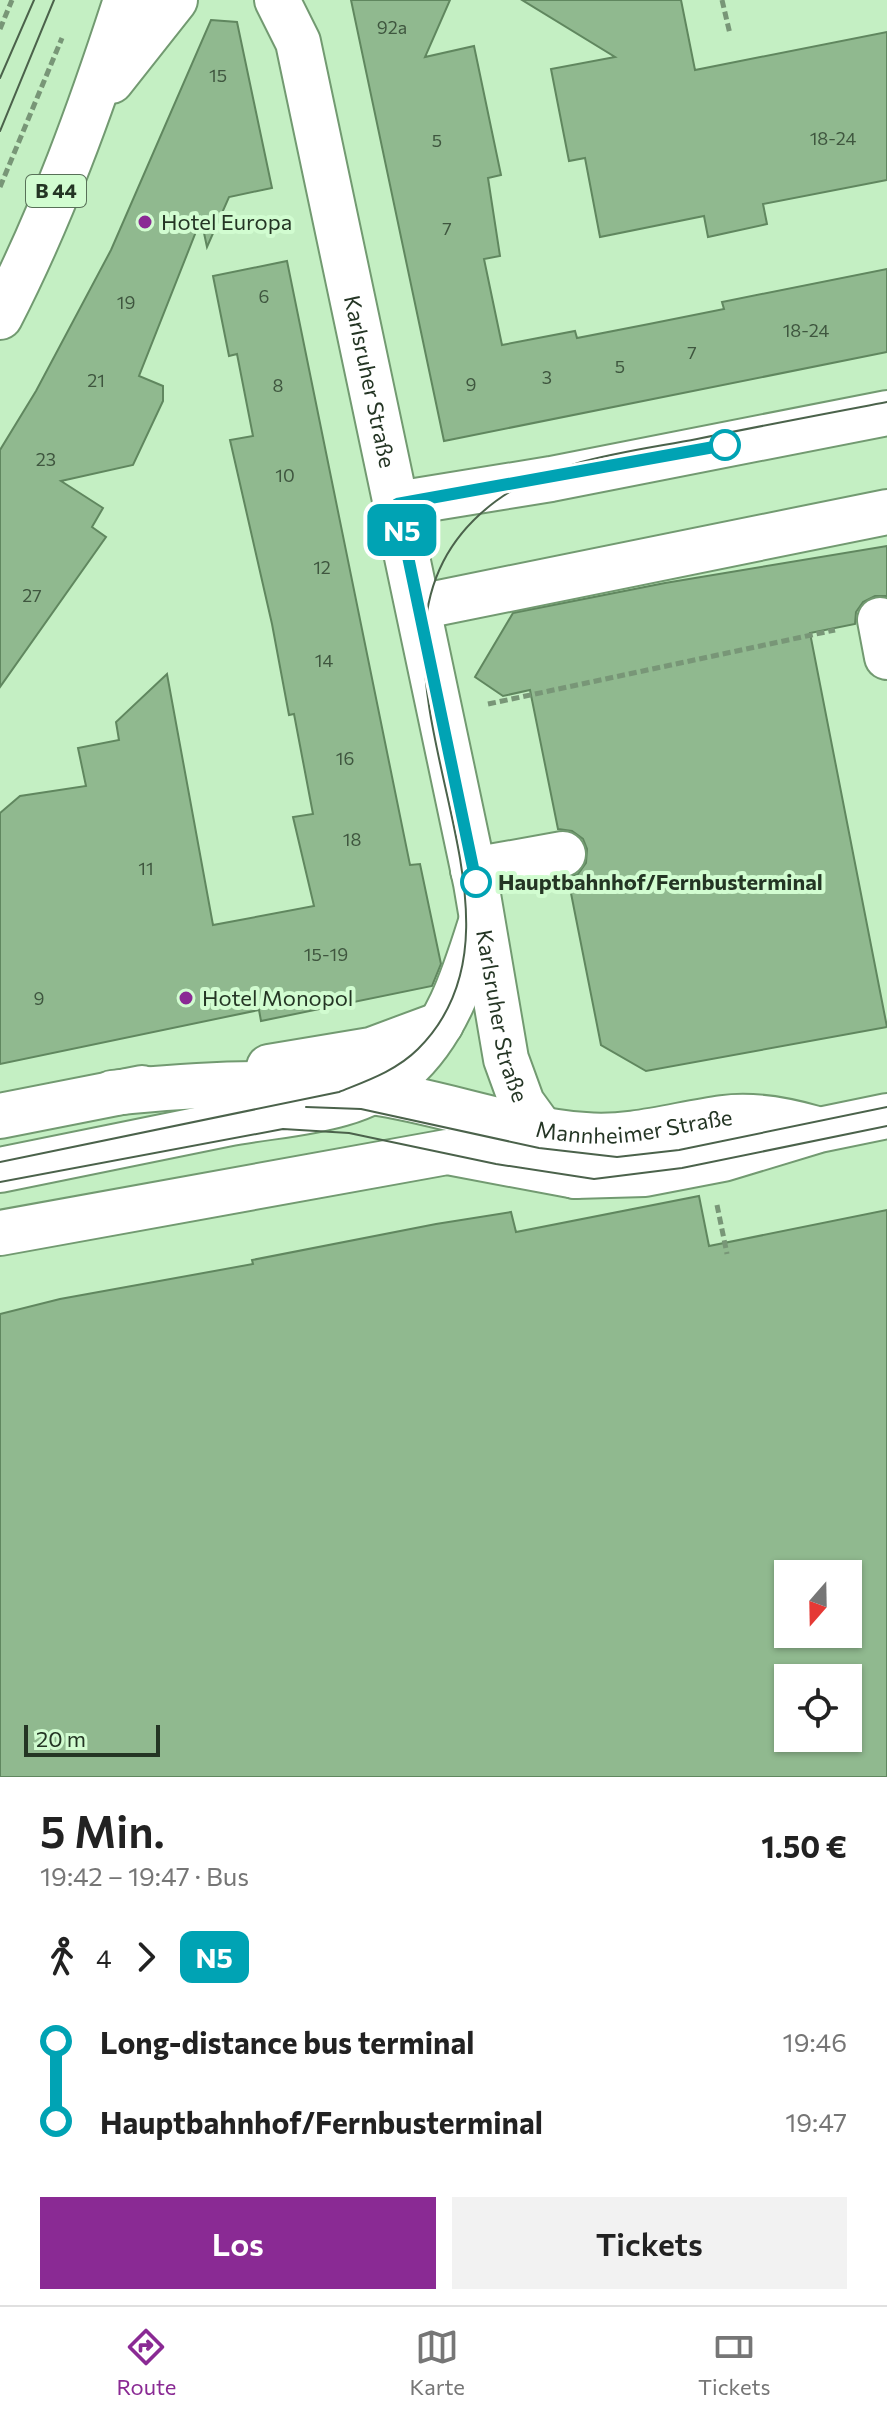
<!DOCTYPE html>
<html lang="de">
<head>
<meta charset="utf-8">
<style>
  :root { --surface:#fff; --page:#f2f2f2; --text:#222; --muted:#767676; --line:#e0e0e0; --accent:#8a2a94 }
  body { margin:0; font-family:Commissioner,sans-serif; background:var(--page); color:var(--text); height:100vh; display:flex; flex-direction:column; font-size:30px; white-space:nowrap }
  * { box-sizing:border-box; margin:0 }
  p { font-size:26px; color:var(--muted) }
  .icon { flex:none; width:44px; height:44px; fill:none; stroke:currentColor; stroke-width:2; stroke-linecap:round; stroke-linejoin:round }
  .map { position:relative; height:1777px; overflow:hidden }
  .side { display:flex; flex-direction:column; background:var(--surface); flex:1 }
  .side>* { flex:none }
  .badge { padding:0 16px; border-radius:12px; font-size:28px; line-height:52px }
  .needle { width:52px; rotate:200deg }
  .buttons { position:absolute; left:774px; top:1560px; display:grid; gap:16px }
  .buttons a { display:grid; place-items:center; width:88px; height:88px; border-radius:0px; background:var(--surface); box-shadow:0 2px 6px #0004; font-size:40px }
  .scale { position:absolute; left:24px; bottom:20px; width:136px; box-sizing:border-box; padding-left:8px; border:4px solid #243524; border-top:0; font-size:22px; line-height:28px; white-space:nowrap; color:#243524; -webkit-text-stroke:6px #d1fcd0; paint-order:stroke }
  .map>.badge { position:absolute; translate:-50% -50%; box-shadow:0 0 0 4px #fff }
  .legs { display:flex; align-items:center; gap:12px; height:88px; padding:0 40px; font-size:26px }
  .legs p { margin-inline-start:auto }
  .head { display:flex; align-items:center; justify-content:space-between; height:136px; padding:0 40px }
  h1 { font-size:44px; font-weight:600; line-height:60px }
  .cta { display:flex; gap:16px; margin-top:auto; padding:16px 40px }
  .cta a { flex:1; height:92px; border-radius:0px; background:var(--accent); color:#fff; font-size:32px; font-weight:600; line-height:92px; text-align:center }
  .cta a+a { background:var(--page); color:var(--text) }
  ul { padding:0 40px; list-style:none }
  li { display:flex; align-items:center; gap:28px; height:80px; font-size:30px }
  li i { display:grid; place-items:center; width:12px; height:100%; margin:0 10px; background:currentColor }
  li i::after { content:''; width:20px; height:20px; margin:-10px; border:6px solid; border-radius:50%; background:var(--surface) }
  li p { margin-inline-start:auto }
  li:first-child i { background:linear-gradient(#0000 50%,currentColor 0) }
  li:last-child i { background:linear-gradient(currentColor 50%,#0000 0) }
  .dock { display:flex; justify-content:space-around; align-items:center; height:112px; border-top:2px solid var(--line); background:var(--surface); font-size:22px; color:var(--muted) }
  .dock a { display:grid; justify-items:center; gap:4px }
  .dock .active { color:var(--accent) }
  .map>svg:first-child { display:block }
  .building { fill:#90b98f; stroke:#60875f; stroke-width:2; fill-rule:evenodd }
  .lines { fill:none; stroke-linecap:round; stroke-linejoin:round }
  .minor-casing { stroke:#729a71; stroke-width:48 }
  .major-casing { stroke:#729a71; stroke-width:48 }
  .path { stroke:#789677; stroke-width:5; stroke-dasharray:8 4; stroke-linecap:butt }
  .minor { stroke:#fff; stroke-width:44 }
  .major { stroke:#fff; stroke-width:44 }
  .tram { stroke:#4b624b; stroke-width:2 }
  .line-1-casing { stroke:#fff; stroke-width:18 }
  .line-1 { stroke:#00a3b4; stroke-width:12 }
  .poi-dot { fill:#8a2a94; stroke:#d1fcd0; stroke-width:3 }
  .stop-1-dot { fill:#fff; stroke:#00a3b4; stroke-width:4 }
  .labels { text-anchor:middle; stroke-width:8; stroke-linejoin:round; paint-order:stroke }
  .number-label { font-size:18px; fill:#3f563f }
  .shield { fill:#d1fcd0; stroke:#587158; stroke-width:2 }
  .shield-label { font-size:20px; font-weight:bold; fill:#243524 }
  .poi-label { font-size:22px; fill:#243524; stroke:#d1fcd0; text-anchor:start }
  .street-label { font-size:22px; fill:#243524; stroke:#d1fcd0 }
  .stop-label { font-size:22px; font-weight:bold; fill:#243524; stroke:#d1fcd0; text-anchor:start }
</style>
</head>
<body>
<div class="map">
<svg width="887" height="1777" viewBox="0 0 887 1777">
  <rect width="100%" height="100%" fill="#c4efc3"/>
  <g class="building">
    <path d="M 351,0 L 450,0 L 425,57 L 474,46 L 501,175 L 488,178 L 500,256 L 484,259 L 502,345 L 575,331 L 577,338 L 649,324 L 724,309 L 722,302 L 887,269 L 887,352 L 444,441 Z"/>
    <path d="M 522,0 L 681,0 L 695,70 L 887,32 L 887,180 L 763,204 L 767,224 L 708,237 L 704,216 L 600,237 L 585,158 L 569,161 L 551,69 L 615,57 Z"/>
    <path d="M 211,20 L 237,22 L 272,188 L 229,197 L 207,247 L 201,219 L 139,376 L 163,386 L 163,401 L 133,465 L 61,481 L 103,508 L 92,527 L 106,537 L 0,687 L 0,450 L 36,391 L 111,250 Z"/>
    <path d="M 287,261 L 410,865 L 420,864 L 441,964 L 432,986 L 261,1021 L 259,1010 L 0,1064 L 0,813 L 20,796 L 86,786 L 78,748 L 119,740 L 116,722 L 167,674 L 213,925 L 314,906 L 293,817 L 313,814 L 294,714 L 289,715 L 272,624 L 230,440 L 253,436 L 237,354 L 229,356 L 213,276 Z"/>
    <path d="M 887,546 L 887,596 L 875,596 L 863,602 L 856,612 L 855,624 L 810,633 L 887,1027 L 646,1071 L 601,1045 L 568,878 L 578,874 L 586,863 L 587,849 L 583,839 L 572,831 L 558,829 L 530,690 L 503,696 L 475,677 L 513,613 L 665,583 Z"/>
    <path d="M 699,1196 L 709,1246 L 887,1210 L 887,1777 L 0,1777 L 0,1314 L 60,1299 L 253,1264 L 252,1260 L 436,1224 L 511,1212 L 516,1232 ZM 788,1574 L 848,1574 L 848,1634 L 788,1634 ZM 788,1678 L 848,1678 L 848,1738 L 788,1738 Z"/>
  </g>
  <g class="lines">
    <defs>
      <g id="minor">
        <path id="s1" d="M 277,0 L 298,42 L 476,883 L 506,1059 L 522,1103 L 575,1176"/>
        <path d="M 397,504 L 551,479 L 887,413"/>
        <path d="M 419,607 L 887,512"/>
        <path d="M 880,620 L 887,657"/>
        <path d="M 473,870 L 563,854"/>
        <path d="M 269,1067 L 371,1050 L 441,1024"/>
        <path id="s2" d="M 112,1093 C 198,1084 285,1079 372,1092 C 443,1102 513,1130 585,1135 C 632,1139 678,1124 723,1118 C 752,1114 785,1120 813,1128"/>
        <path d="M 0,1116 L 142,1088"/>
        <path d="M 0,1170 C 75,1155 151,1139 226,1124 C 285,1112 355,1114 403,1071 C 447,1032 464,976 481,922"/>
        <path d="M 0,1233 L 447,1152 L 575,1176 L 645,1174 L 723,1159 L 819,1130 L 887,1116"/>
      </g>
      <g id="major">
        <path d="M 111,81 L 175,0"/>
        <path d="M 0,317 C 52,216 91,108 126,0"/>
      </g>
    </defs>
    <use href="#minor" class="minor-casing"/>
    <use href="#major" class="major-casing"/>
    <g class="path">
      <path d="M 722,0 L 730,34"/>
      <path d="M 0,29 L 12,0"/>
      <path d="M 0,187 L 62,38"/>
      <path d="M 488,704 L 835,630"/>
      <path d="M 717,1205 L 727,1254"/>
    </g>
    <use href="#minor" class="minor"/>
    <use href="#major" class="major"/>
    <g class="tram">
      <path d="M 0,78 L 34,0"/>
      <path d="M 0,131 L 54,0"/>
      <path d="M 306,1107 L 361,1109 L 539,1148 L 617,1157 L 679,1150 L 887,1107"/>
      <path d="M 0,1162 L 339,1092 C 366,1081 396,1071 418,1049 C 566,902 308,641 496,501 C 553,459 629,452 697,439 C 760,426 824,414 887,402"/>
      <path d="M 0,1182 L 283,1129 L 349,1133 L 496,1164 L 594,1179 L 682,1168 L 887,1126"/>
    </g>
  </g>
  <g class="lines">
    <defs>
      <path id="line-1" d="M 476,882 L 397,504 L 725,445"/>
    </defs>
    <use href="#line-1" class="line-1-casing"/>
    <use href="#line-1" class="line-1"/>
  </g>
  <g class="poi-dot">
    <circle cx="145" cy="222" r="8"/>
    <circle cx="186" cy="998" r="8"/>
  </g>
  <g class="stop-1-dot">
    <circle cx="725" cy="445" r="14"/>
    <circle cx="476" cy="882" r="14"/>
  </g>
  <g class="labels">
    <g class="number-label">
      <text x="392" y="34">92a</text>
      <text x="218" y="82">15</text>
      <text x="833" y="145">18-24</text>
      <text x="437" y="147">5</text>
      <text x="447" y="235">7</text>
      <text x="264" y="303">6</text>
      <text x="126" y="309">19</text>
      <text x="806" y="337">18-24</text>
      <text x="692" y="359">7</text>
      <text x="620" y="373">5</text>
      <text x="547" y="384">3</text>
      <text x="96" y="387">21</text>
      <text x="471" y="391">9</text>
      <text x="278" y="392">8</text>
      <text x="46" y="466">23</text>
      <text x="285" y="482">10</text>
      <text x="322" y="574">12</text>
      <text x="32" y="602">27</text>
      <text x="324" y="667">14</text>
      <text x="345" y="765">16</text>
      <text x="352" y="846">18</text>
      <text x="146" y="875">11</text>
      <text x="326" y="961">15-19</text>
      <text x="39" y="1005">9</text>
    </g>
    <rect class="shield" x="26" y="175" width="60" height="32" rx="6"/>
    <g class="shield-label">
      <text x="56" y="198">B 44</text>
    </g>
    <g class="poi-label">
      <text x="161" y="230">Hotel Europa</text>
      <text x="202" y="1006">Hotel Monopol</text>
    </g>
    <g class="street-label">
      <text dy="8" stroke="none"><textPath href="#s1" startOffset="394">Karlsruher Straße</textPath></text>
      <text dy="8" stroke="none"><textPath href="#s1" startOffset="1042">Karlsruher Straße</textPath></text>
      <text dy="8" stroke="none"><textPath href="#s2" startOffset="528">Mannheimer Straße</textPath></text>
    </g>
    <g class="stop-label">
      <text x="498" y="890">Hauptbahnhof/Fernbusterminal</text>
    </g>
  </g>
</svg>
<div class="buttons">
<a><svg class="needle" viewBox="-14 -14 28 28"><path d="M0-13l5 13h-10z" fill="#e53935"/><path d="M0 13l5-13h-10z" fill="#767676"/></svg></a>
<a><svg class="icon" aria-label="locate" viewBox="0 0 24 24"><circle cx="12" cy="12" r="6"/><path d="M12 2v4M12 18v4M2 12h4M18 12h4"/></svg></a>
</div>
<div class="scale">20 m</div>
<b class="badge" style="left:402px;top:530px;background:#00a3b4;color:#fff">N5</b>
</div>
<section class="side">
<div class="head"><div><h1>5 Min.</h1><p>19:42 – 19:47 · Bus</p></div><b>1.50 €</b></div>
<div class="legs"><svg class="icon" aria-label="walk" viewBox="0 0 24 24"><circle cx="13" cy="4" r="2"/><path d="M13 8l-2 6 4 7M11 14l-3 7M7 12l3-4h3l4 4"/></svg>4<svg class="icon" aria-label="forward" viewBox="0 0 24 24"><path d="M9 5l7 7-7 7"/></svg><b class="badge" style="background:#00a3b4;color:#fff">N5</b></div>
<ul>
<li><i style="color:#00a3b4"></i><b>Long-distance bus terminal</b><p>19:46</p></li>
<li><i style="color:#00a3b4"></i><b>Hauptbahnhof/Fernbusterminal</b><p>19:47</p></li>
</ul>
<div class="cta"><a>Los</a><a>Tickets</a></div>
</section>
<nav class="dock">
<a class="active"><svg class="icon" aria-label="directions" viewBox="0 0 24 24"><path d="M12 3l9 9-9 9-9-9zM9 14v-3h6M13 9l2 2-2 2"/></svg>Route</a>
<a><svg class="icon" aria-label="map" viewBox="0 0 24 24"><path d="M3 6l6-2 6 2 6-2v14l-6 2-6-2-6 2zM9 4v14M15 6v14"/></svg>Karte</a>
<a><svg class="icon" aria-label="tickets" viewBox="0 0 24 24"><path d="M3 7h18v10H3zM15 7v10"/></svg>Tickets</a>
</nav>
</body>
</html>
